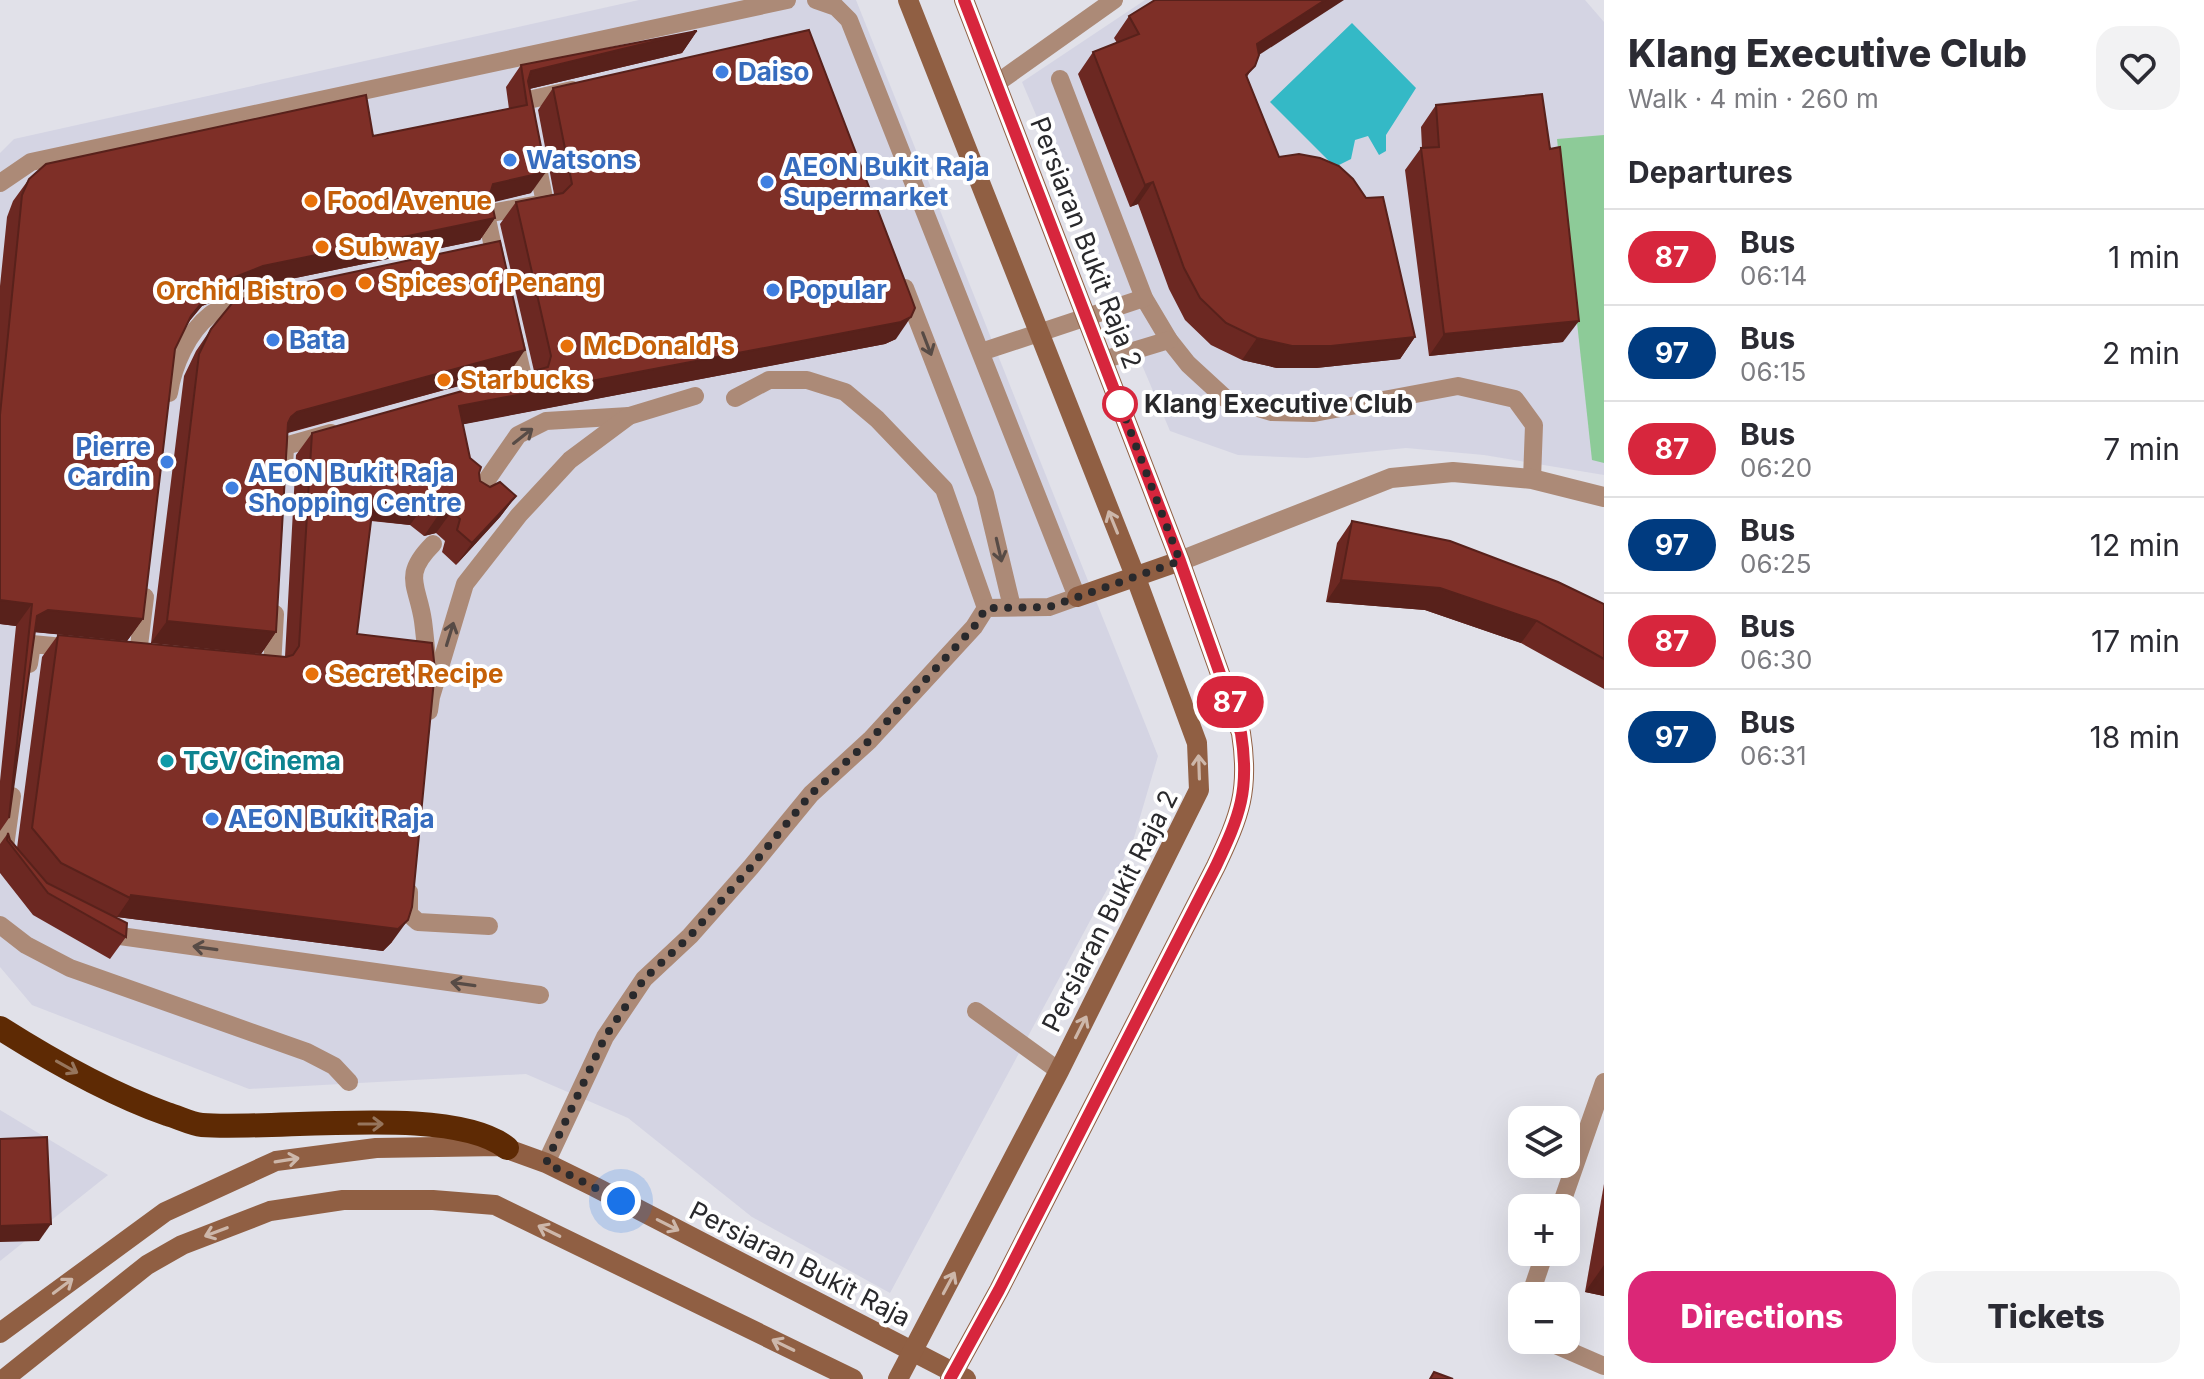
<!DOCTYPE html>
<html lang="en">
<head>
<meta charset="utf-8">
<style>
  :root { --surface:#fff; --page:#f2f2f3; --text:#2b2b33; --muted:#7c7c81; --line:#e1e1e2; --accent:#db2777 }
  body { margin:0; font-family:Inter,sans-serif; background:var(--page); color:var(--text); height:100vh; display:flex; flex-direction:column; font-size:30px; white-space:nowrap }
  * { box-sizing:border-box; margin:0 }
  p { font-size:26px; color:var(--muted) }
  .icon { flex:none; width:44px; height:44px; fill:none; stroke:currentColor; stroke-width:2; stroke-linecap:round; stroke-linejoin:round }
  .map { position:relative; flex:1; overflow:hidden }
  .details { display:flex; flex-direction:column; background:var(--surface); width:600px }
  .details>* { flex:none }
  .badge { padding:0 16px; border-radius:26px; font-size:28px; line-height:52px }
  .buttons { position:absolute; left:1508px; top:1106px; display:grid; gap:16px }
  .buttons a { display:grid; place-items:center; width:72px; height:72px; border-radius:16px; background:var(--surface); box-shadow:0 8px 32px #0002; font-size:40px }
  .you { position:absolute; width:40px; height:40px; margin:-20px; border:6px solid #fff; border-radius:50%; background:#1a73e8; box-shadow:0 0 0 12px #1a73e833 }
  .map>.badge { position:absolute; translate:-50% -50%; box-shadow:0 0 0 4px #fff }
  h2 { padding:0 24px; font-size:30px; line-height:72px }
  .round { display:grid; place-items:center; flex:none; width:84px; height:84px; border-radius:24px; background:var(--page) }
  .headline { display:flex; align-items:center; justify-content:space-between; height:136px; padding:0 24px }
  h1 { font-size:38px; font-weight:800; line-height:60px }
  .action { display:flex; gap:16px; margin-top:auto; padding:16px 24px }
  .action a { flex:1; height:92px; border-radius:24px; background:var(--accent); color:#fff; font-size:32px; font-weight:800; line-height:92px; text-align:center }
  .action a+a { background:var(--page); color:var(--text) }
  ul { padding:0; list-style:none }
  li { display:flex; align-items:center; gap:24px; height:96px; padding:0 24px; border-top:2px solid var(--line) }
  li div { flex:1 }
  li b { display:block; font-size:30px }
  li em { font-style:normal }
  li .badge { min-width:88px; font-weight:700; text-align:center }
  main { display:flex; flex:1; min-height:0 }
  .map>svg:first-child { display:block }
  .built { fill:#d4d4e3 }
  .green { fill:#8dcb98 }
  .water { fill:#34b9c6 }
  .lines { fill:none; stroke-linecap:round; stroke-linejoin:round }
  .lane { stroke:#ac8a77; stroke-width:18 }
  .street { stroke:#ac8a77; stroke-width:20 }
  .secondary { stroke:#905f43; stroke-width:20 }
  .highway { stroke:#5e2a04; stroke-width:24 }
  .wall { fill:#6c2822 }
  .shaded-wall { fill:#58211b }
  .building { fill:#7e2f27; stroke:#58211b; stroke-width:2 }
  .oneway { stroke:#574b46 }
  .oneway2 { stroke:#cdb7aa }
  .oneway3 { stroke:#96755c }
  .line-casing { stroke:#fff; stroke-width:18 }
  .line { stroke:#d7263d; stroke-width:12 }
  .walk { stroke:#29292c; stroke-width:8; stroke-dasharray:0 14.4 }
  .shop-dot { fill:#3f7fe0; stroke:#fff; stroke-width:3 }
  .food-dot { fill:#e8710a; stroke:#fff; stroke-width:3 }
  .stop-dot { fill:#fff; stroke:#d7263d; stroke-width:4 }
  .culture-dot { fill:#0f9aa8; stroke:#fff; stroke-width:3 }
  .labels { text-anchor:middle; stroke-width:8; stroke-linejoin:round; paint-order:stroke }
  .shop-label { font-size:26px; font-weight:bold; fill:#366cbe; stroke:#fff; text-anchor:start }
  .food-label { font-size:26px; font-weight:bold; fill:#c56008; stroke:#fff; text-anchor:start }
  .street-label { font-size:26px; fill:#29292c; stroke:#fff }
  .stop-label { font-size:26px; font-weight:bold; fill:#29292c; stroke:#fff; text-anchor:start }
  .culture-label { font-size:26px; font-weight:bold; fill:#0d838f; stroke:#fff; text-anchor:start }
</style>
</head>
<body>
<main>
<div class="map">
<svg width="1604" height="1379" viewBox="0 0 1604 1379">
  <rect width="100%" height="100%" fill="#e1e1e9"/>
  <g class="built">
    <path d="M 639,0 L 856,0 L 1158,756 L 1133,841 L 890,1293 L 752,1217 L 628,1118 L 526,1074 L 249,1089 L 32,1005 L 0,967 L 0,153 L 14,139 Z"/>
    <path d="M 1145,0 L 1585,0 L 1604,22 L 1604,475 L 1484,455 L 1406,448 L 1307,458 L 1238,455 L 1170,431 L 1022,82 Z"/>
    <path d="M 0,1110 L 108,1175 L 0,1261 Z"/>
  </g>
  <path class="green" d="M 1604,135 L 1604,463 L 1592,460 L 1557,139 Z"/>
  <path class="water" d="M 1352,23 L 1416,88 L 1386,135 L 1386,151 L 1379,155 L 1368,136 L 1355,140 L 1351,159 L 1335,167 L 1270,102 Z"/>
  <g class="lines">
    <g class="lane">
      <path d="M 1060,79 L 1144,298 L 1169,340 L 1188,364 L 1225,398 L 1272,412 L 1314,413 L 1458,386 L 1515,399 L 1534,425 L 1532,479"/>
      <path d="M 997,83 L 1114,0"/>
      <path d="M 527,118 L 524,101 L 572,90"/>
      <path d="M 0,183 L 31,162 L 787,0"/>
      <path d="M 497,266 L 486,214 L 545,203 L 536,158"/>
      <path d="M 905,288 L 985,494 L 1012,607"/>
      <path d="M 981,352 L 1144,298"/>
      <path d="M 1103,360 L 1169,340"/>
      <path d="M 507,386 L 524,381 L 514,338"/>
      <path d="M 169,393 C 173,366 188,332 210,315 C 220,307 239,303 252,299"/>
      <path d="M 735,398 L 769,380 L 807,380 L 845,392 L 877,419 L 944,489 L 986,608"/>
      <path d="M 284,469 L 285,446 L 331,433"/>
      <path d="M 475,497 L 518,435 L 546,421 L 629,416"/>
      <path d="M 138,654 L 145,597"/>
      <path d="M 29,664 L 32,644 L 74,648"/>
      <path d="M 259,666 L 272,667 L 275,614"/>
      <path d="M 428,666 C 426,651 425,636 423,621 C 418,585 401,576 433,544"/>
      <path d="M 429,711 L 431,697 L 465,584 L 519,515 L 570,460 L 629,416 L 695,396"/>
      <path d="M 7,857 L 4,854 L 12,796"/>
      <path d="M 409,892 L 409,914 L 418,922 L 489,926"/>
      <path d="M 0,925 L 26,945 L 70,968 L 307,1052 L 334,1066 L 349,1082"/>
      <path d="M 103,928 L 120,936 L 540,995"/>
      <path d="M 976,1011 L 1059,1071"/>
      <path d="M 546,1163 L 605,1037 L 644,979 L 690,936 L 751,867 L 811,794 L 870,740 L 974,627 L 986,608 L 1049,607 L 1077,597 L 849,20 L 836,7 L 816,0"/>
      <path d="M 1560,1208 L 1604,1082"/>
      <path d="M 1530,1296 L 1545,1252"/>
      <path d="M 1544,1340 L 1604,1366"/>
    </g>
    <path class="street" d="M 1180,561 L 1391,478 L 1453,472 L 1532,479 L 1604,497"/>
    <g class="secondary">
      <path d="M 1077,597 L 1180,561"/>
      <path d="M 0,1333 L 165,1212 L 276,1161 L 376,1148 L 499,1146 L 546,1163 L 595,1187 L 966,1379"/>
      <path d="M 4,1379 L 147,1265 L 182,1245 L 270,1211 L 343,1200 L 433,1200 L 495,1205 L 853,1379"/>
      <path d="M 898,1379 L 1059,1071 L 1199,790 L 1197,743 L 1136,578 L 908,0"/>
      <path d="M 950,1379 L 999,1290 L 1216,866 C 1240,815 1250,790 1241,733 L 1180,561 L 964,0"/>
    </g>
    <path class="highway" d="M 0,1028 C 52,1061 108,1093 167,1114 C 178,1117 191,1124 202,1125 C 275,1131 453,1104 507,1148"/>
  </g>
  <g class="wall">
    <path d="M 1129,16 L 1259,55 L 1247,77 L 1279,157 L 1415,337 L 1400,359 L 1316,368 L 1277,368 L 1242,360 L 1211,345 L 1185,320 L 1169,289 L 1138,204 L 1130,207 L 1078,74 L 1093,52 L 1117,43 L 1114,38 Z"/>
    <path d="M 697,31 L 682,53 L 529,89 L 531,193 L 491,202 L 495,218 L 480,240 L 247,288 L 202,306 L 187,324 L 175,349 L 143,619 L 127,641 L 35,632 L 9,818 L 0,831 L 0,781 L 16,626 L 0,624 L 0,286 L 7,217 L 13,201 L 29,179 L 373,136 L 509,109 L 506,87 L 521,65 Z"/>
    <path d="M 553,88 L 896,339 L 885,344 L 463,424 L 470,458 L 479,473 L 480,481 L 490,487 L 516,496 L 500,517 L 456,565 L 442,552 L 445,541 L 436,533 L 424,536 L 410,525 L 371,521 L 357,634 L 392,942 L 383,951 L 117,917 L 116,918 L 126,937 L 110,959 L 33,915 L 0,873 L 0,844 L 8,833 L 10,840 L 17,848 L 42,657 L 58,635 L 285,657 L 296,455 L 312,433 L 534,371 L 500,224 L 516,202 L 554,194 L 538,110 Z"/>
    <path d="M 1436,105 L 1563,342 L 1429,356 L 1405,170 L 1421,148 L 1422,148 L 1421,127 Z"/>
    <path d="M 211,329 L 510,372 L 288,433 L 276,632 L 261,654 L 151,643 L 184,376 L 196,351 Z"/>
    <path d="M 1352,521 L 1604,604 L 1604,689 L 1521,643 L 1425,610 L 1326,602 L 1337,543 Z"/>
    <path d="M 1604,1184 L 1604,1296 L 1585,1292 Z"/>
  </g>
  <g class="shaded-wall">
    <path d="M 1325,0 L 1344,0 L 1242,66 L 1257,44 Z"/>
    <path d="M 697,31 L 682,53 L 525,90 L 531,71 Z"/>
    <path d="M 546,172 L 531,193 L 478,206 L 493,184 Z"/>
    <path d="M 1153,182 L 1138,204 L 1130,207 L 1145,185 Z"/>
    <path d="M 495,218 L 480,240 L 247,288 L 202,306 L 175,338 L 191,316 L 217,284 L 263,266 Z"/>
    <path d="M 911,317 L 896,339 L 885,344 L 444,428 L 459,406 Z"/>
    <path d="M 1579,321 L 1563,342 L 1429,356 L 1444,334 Z"/>
    <path d="M 1415,337 L 1400,359 L 1316,368 L 1277,368 L 1242,360 L 1257,338 Z"/>
    <path d="M 525,350 L 510,372 L 282,434 L 291,417 L 297,412 Z"/>
    <path d="M 516,496 L 500,517 L 456,565 L 472,543 Z"/>
    <path d="M 374,497 L 426,503 L 410,525 L 359,519 Z"/>
    <path d="M 452,511 L 436,533 L 424,536 L 439,514 Z"/>
    <path d="M 1341,580 L 1440,588 L 1537,621 L 1521,643 L 1425,610 L 1326,602 Z"/>
    <path d="M 0,600 L 32,604 L 16,626 L 0,624 Z"/>
    <path d="M 48,610 L 143,619 L 127,641 L 33,632 L 37,616 Z"/>
    <path d="M 167,621 L 276,632 L 261,654 L 151,643 Z"/>
    <path d="M 131,895 L 408,920 L 392,942 L 383,951 L 117,917 L 130,898 Z"/>
    <path d="M 51,1224 L 39,1241 L 0,1242 L 0,1226 Z"/>
    <path d="M 1604,1265 L 1604,1296 L 1585,1292 Z"/>
  </g>
  <g class="building">
    <path d="M 1155,0 L 1325,0 L 1257,44 L 1259,55 L 1255,66 L 1246,75 L 1279,157 L 1299,154 L 1320,158 L 1339,166 L 1353,179 L 1366,198 L 1383,197 L 1415,337 L 1331,346 L 1292,346 L 1257,338 L 1226,323 L 1200,298 L 1184,268 L 1153,182 L 1145,185 L 1093,52 L 1139,34 L 1129,16 Z"/>
    <path d="M 809,30 L 911,297 L 915,308 L 911,317 L 901,322 L 459,406 L 470,458 L 481,467 L 479,473 L 480,481 L 490,487 L 500,482 L 516,496 L 472,543 L 457,530 L 460,519 L 452,511 L 439,514 L 426,503 L 374,497 L 357,634 L 432,643 L 435,670 L 412,907 L 408,920 L 398,929 L 131,895 L 130,898 L 61,863 L 32,828 L 58,635 L 286,657 L 293,655 L 299,646 L 312,433 L 548,367 L 551,356 L 516,202 L 563,193 L 572,184 L 553,88 Z"/>
    <path d="M 697,31 L 531,71 L 528,81 L 546,172 L 493,184 L 490,194 L 495,218 L 263,266 L 217,284 L 191,316 L 175,349 L 143,619 L 48,610 L 37,616 L 9,818 L 32,604 L 0,600 L 0,415 L 22,195 L 29,179 L 46,164 L 366,95 L 373,136 L 527,105 L 521,65 Z"/>
    <path d="M 1542,94 L 1550,149 L 1560,147 L 1579,321 L 1444,334 L 1421,148 L 1439,147 L 1436,105 Z"/>
    <path d="M 500,241 L 525,350 L 297,412 L 291,417 L 288,423 L 276,632 L 167,621 L 199,354 L 211,329 L 233,302 L 269,290 Z"/>
    <path d="M 1352,521 L 1450,541 L 1558,582 L 1604,604 L 1604,659 L 1537,621 L 1440,588 L 1341,580 Z"/>
    <path d="M 8,833 L 10,840 L 47,883 L 127,923 L 126,937 L 48,893 L 7,840 Z"/>
    <path d="M 47,1137 L 51,1224 L 0,1226 L 0,1139 Z"/>
    <path d="M 1434,1372 L 1453,1379 L 1430,1379 Z"/>
  </g>
  <defs><path id="oneway-shaft" d="M-6 0H5M1.5-3L5.5 0L1.5 3" fill="none" stroke-width="1.6" stroke-linecap="round" stroke-linejoin="round" transform="scale(2)"/></defs>
  <g class="oneway">
    <use href="#oneway-shaft" transform="translate(927 344) rotate(69)"/>
    <use href="#oneway-shaft" transform="translate(523 436) rotate(-38)"/>
    <use href="#oneway-shaft" transform="translate(999 550) rotate(77)"/>
    <use href="#oneway-shaft" transform="translate(450 634) rotate(-73)"/>
    <use href="#oneway-shaft" transform="translate(205 948) rotate(-172)"/>
    <use href="#oneway-shaft" transform="translate(463 984) rotate(-172)"/>
  </g>
  <g class="oneway2">
    <use href="#oneway-shaft" transform="translate(1113 522) rotate(-112)"/>
    <use href="#oneway-shaft" transform="translate(1199 767) rotate(-92)"/>
    <use href="#oneway-shaft" transform="translate(1081 1027) rotate(-63)"/>
    <use href="#oneway-shaft" transform="translate(287 1160) rotate(-9)"/>
    <use href="#oneway-shaft" transform="translate(668 1225) rotate(27)"/>
    <use href="#oneway-shaft" transform="translate(549 1231) rotate(-154)"/>
    <use href="#oneway-shaft" transform="translate(216 1232) rotate(159)"/>
    <use href="#oneway-shaft" transform="translate(949 1283) rotate(-62)"/>
    <use href="#oneway-shaft" transform="translate(63 1286) rotate(-37)"/>
    <use href="#oneway-shaft" transform="translate(783 1345) rotate(-154)"/>
  </g>
  <g class="oneway3">
    <use href="#oneway-shaft" transform="translate(67 1067) rotate(29)"/>
    <use href="#oneway-shaft" transform="translate(371 1124)"/>
  </g>
  <g class="lines">
    <defs>
      <path id="line" d="M 950,1379 L 999,1290 L 1216,866 C 1240,815 1250,790 1241,733 L 1180,561 L 964,0"/>
    </defs>
    <use href="#line" class="line-casing"/>
    <use href="#line" class="line"/>
    <path class="walk" d="M 621,1201 L 546,1163 L 605,1037 L 644,979 L 690,936 L 751,867 L 811,794 L 870,740 L 974,627 L 986,608 L 1049,607 L 1180,561 L 1120,404"/>
  </g>
  <g class="shop-dot">
    <circle cx="722" cy="72" r="8"/>
    <circle cx="510" cy="160" r="8"/>
    <circle cx="767" cy="182" r="8"/>
    <circle cx="773" cy="290" r="8"/>
    <circle cx="273" cy="340" r="8"/>
    <circle cx="167" cy="462" r="8"/>
    <circle cx="232" cy="488" r="8"/>
    <circle cx="212" cy="819" r="8"/>
  </g>
  <g class="food-dot">
    <circle cx="311" cy="201" r="8"/>
    <circle cx="322" cy="247" r="8"/>
    <circle cx="365" cy="283" r="8"/>
    <circle cx="337" cy="291" r="8"/>
    <circle cx="567" cy="346" r="8"/>
    <circle cx="444" cy="380" r="8"/>
    <circle cx="312" cy="674" r="8"/>
  </g>
  <circle class="stop-dot" cx="1120" cy="404" r="16"/>
  <circle class="culture-dot" cx="167" cy="761" r="8"/>
  <g class="labels">
    <g class="shop-label">
      <text x="738" y="81">Daiso</text>
      <text x="526" y="169">Watsons</text>
      <text x="783" y="176">AEON Bukit Raja<tspan x="783" dy="30">Supermarket</tspan></text>
      <text x="789" y="299">Popular</text>
      <text x="289" y="349">Bata</text>
      <text x="151" y="456" text-anchor="end">Pierre<tspan x="151" dy="30">Cardin</tspan></text>
      <text x="248" y="482">AEON Bukit Raja<tspan x="248" dy="30">Shopping Centre</tspan></text>
      <text x="228" y="828">AEON Bukit Raja</text>
    </g>
    <g class="food-label">
      <text x="327" y="210">Food Avenue</text>
      <text x="338" y="256">Subway</text>
      <text x="381" y="292">Spices of Penang</text>
      <text x="321" y="300" text-anchor="end">Orchid Bistro</text>
      <text x="583" y="355">McDonald's</text>
      <text x="460" y="389">Starbucks</text>
      <text x="328" y="683">Secret Recipe</text>
    </g>
    <g class="street-label">
      <text transform="translate(1086 243) rotate(69)" y="9">Persiaran Bukit Raja 2</text>
      <text transform="translate(1110 911) rotate(-63)" y="9">Persiaran Bukit Raja 2</text>
      <text transform="translate(800 1264) rotate(27)" y="9">Persiaran Bukit Raja</text>
    </g>
    <g class="stop-label">
      <text x="1144" y="413">Klang Executive Club</text>
    </g>
    <g class="culture-label">
      <text x="183" y="770">TGV Cinema</text>
    </g>
  </g>
</svg>
<div class="buttons">
<a><svg class="icon" aria-label="layers" viewBox="0 0 24 24"><path d="M12 4l9 5-9 5-9-5zM3 14l9 5 9-5"/></svg></a>
<a>+</a>
<a>−</a>
</div>
<div class="you" style="left:621px;top:1201px"></div>
<b class="badge" style="left:1230px;top:702px;background:#d7263d;color:#fff">87</b>
</div>
<section class="details">
<div class="headline"><div><h1>Klang Executive Club</h1><p>Walk · 4 min · 260 m</p></div><a class="round"><svg class="icon" aria-label="heart" viewBox="0 0 24 24"><path d="M12 20l-8-8c-3-5 5-10 8-4 3-6 11-1 8 4z"/></svg></a></div>
<h2>Departures</h2>
<ul>
<li><span class="badge" style="background:#d7263d;color:#fff">87</span><div><b>Bus</b><p>06:14</p></div><em>1 min</em></li>
<li><span class="badge" style="background:#003b80;color:#fff">97</span><div><b>Bus</b><p>06:15</p></div><em>2 min</em></li>
<li><span class="badge" style="background:#d7263d;color:#fff">87</span><div><b>Bus</b><p>06:20</p></div><em>7 min</em></li>
<li><span class="badge" style="background:#003b80;color:#fff">97</span><div><b>Bus</b><p>06:25</p></div><em>12 min</em></li>
<li><span class="badge" style="background:#d7263d;color:#fff">87</span><div><b>Bus</b><p>06:30</p></div><em>17 min</em></li>
<li><span class="badge" style="background:#003b80;color:#fff">97</span><div><b>Bus</b><p>06:31</p></div><em>18 min</em></li>
</ul>
<div class="action"><a>Directions</a><a>Tickets</a></div>
</section>
</main>
</body>
</html>
